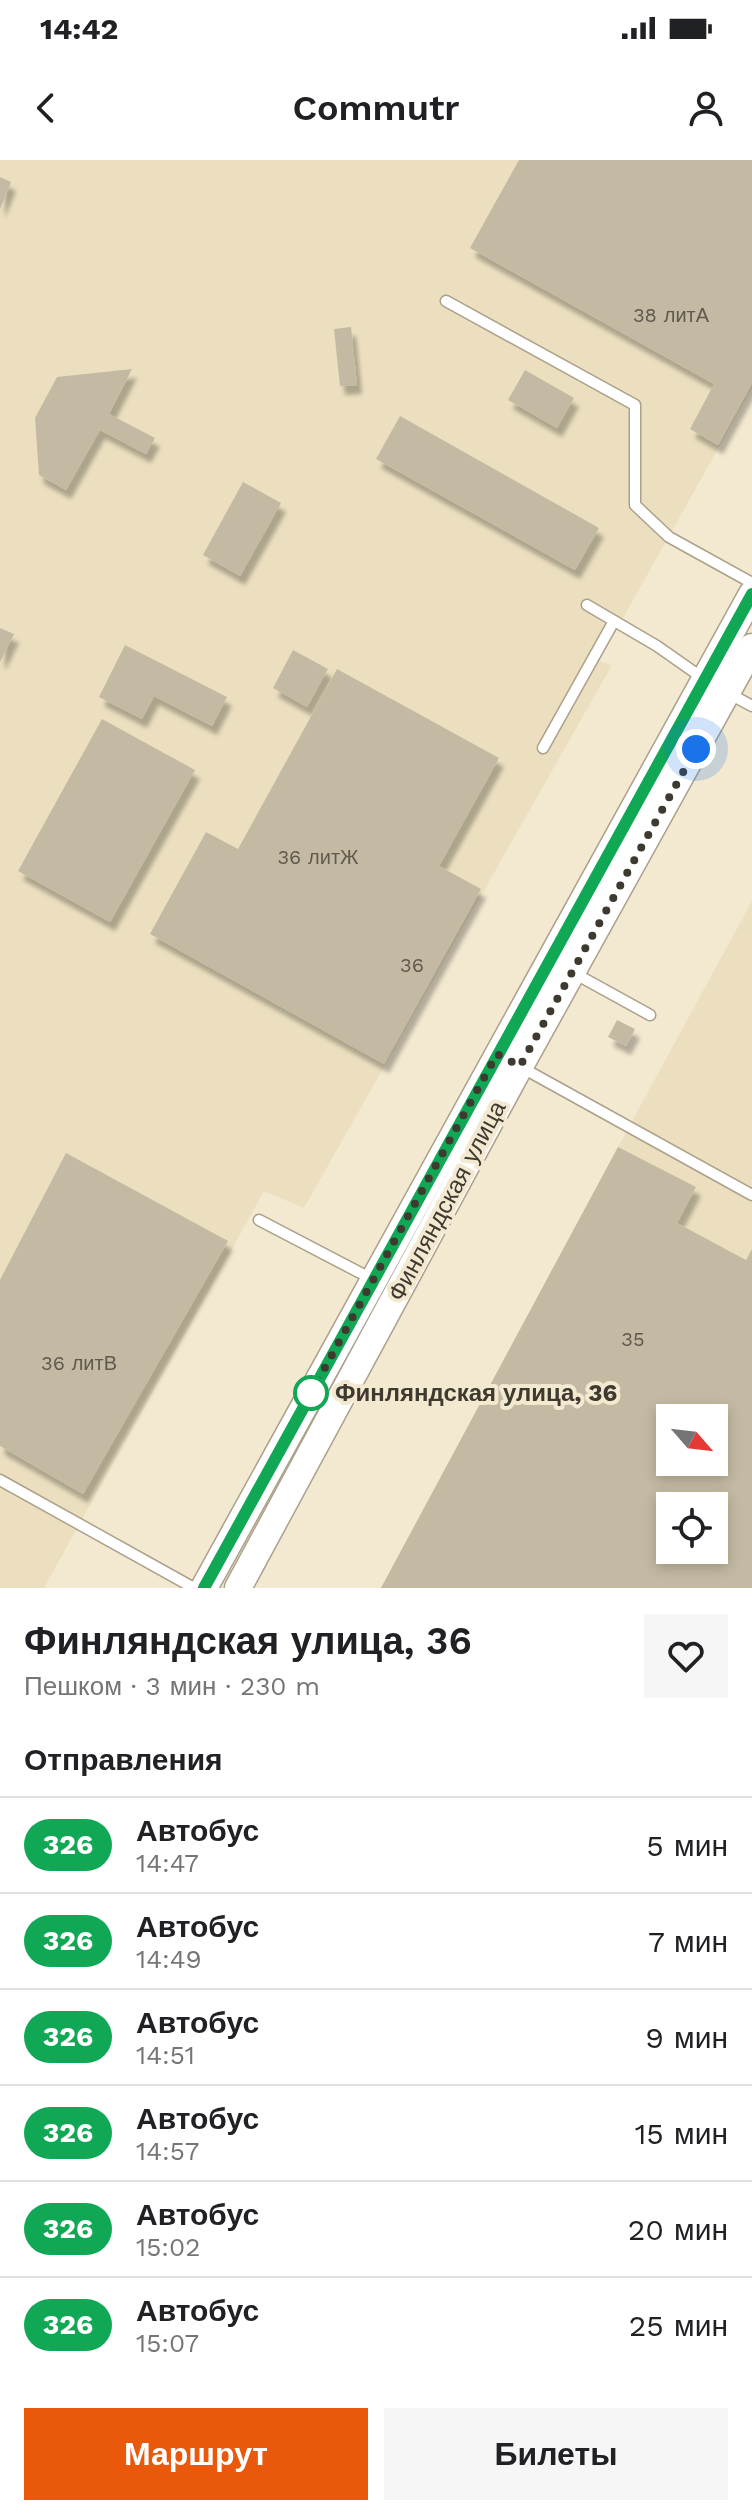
<!DOCTYPE html>
<html lang="ru">
<head>
<meta charset="utf-8">
<style>
  :root { --surface:#fff; --page:#f6f6f6; --text:#202124; --muted:#757577; --line:#e0e0e0; --accent:#ea580c }
  body { margin:0; font-family:"Work Sans",sans-serif; background:var(--page); color:var(--text); height:100vh; display:flex; flex-direction:column; font-size:30px; white-space:nowrap }
  * { box-sizing:border-box; margin:0 }
  p { font-size:26px; color:var(--muted) }
  .icon { flex:none; width:44px; height:44px; fill:none; stroke:currentColor; stroke-width:2; stroke-linecap:round; stroke-linejoin:round }
  .map { position:relative; height:1428px; overflow:hidden }
  .panel { display:flex; flex-direction:column; background:var(--surface); flex:1 }
  .panel>* { flex:none }
  .badge { padding:0 16px; border-radius:26px; font-size:28px; line-height:52px }
  .needle { width:52px; rotate:118deg }
  .buttons { position:absolute; left:656px; top:1244px; display:grid; gap:16px }
  .buttons a { display:grid; place-items:center; width:72px; height:72px; border-radius:0px; background:var(--surface); box-shadow:0 4px 12px #0003; font-size:40px }
  .you { position:absolute; width:40px; height:40px; margin:-20px; border:6px solid #fff; border-radius:50%; background:#1a73e8; box-shadow:0 0 0 12px #1a73e833 }
  .map>.badge { position:absolute; translate:-50% -50%; box-shadow:0 0 0 4px #fff }
  h2 { padding:0 24px; font-size:30px; line-height:72px }
  .round { display:grid; place-items:center; flex:none; width:84px; height:84px; border-radius:0px; background:var(--page) }
  .overview { display:flex; align-items:center; justify-content:space-between; height:136px; padding:0 24px }
  h1 { font-size:38px; font-weight:600; line-height:60px }
  .button { display:flex; gap:16px; margin-top:auto; padding:16px 24px }
  .button a { flex:1; height:92px; border-radius:0px; background:var(--accent); color:#fff; font-size:32px; font-weight:600; line-height:92px; text-align:center }
  .button a+a { background:var(--page); color:var(--text) }
  ul { padding:0; list-style:none }
  li { display:flex; align-items:center; gap:24px; height:96px; padding:0 24px; border-top:2px solid var(--line) }
  li div { flex:1 }
  li b { display:block; font-size:30px }
  li em { font-style:normal }
  li .badge { min-width:88px; font-weight:700; text-align:center }
  .status { display:flex; justify-content:space-between; align-items:center; height:56px; padding:0 40px; background:var(--surface); direction:ltr }
  .status svg { height:22px; fill:currentColor }
  header { display:flex; justify-content:space-between; align-items:center; height:104px; padding:0 24px; background:var(--surface); font-size:36px; font-weight:600 }
  .map>svg:first-child { display:block }
  .built { fill:#ebdfbf; fill-rule:evenodd }
  .building { fill:#c4baa3; fill-rule:evenodd; filter:url(#shadow) }
  .lines { fill:none; stroke-linecap:round; stroke-linejoin:round }
  .service-casing { stroke:#aba18b; stroke-width:13 }
  .tertiary-casing { stroke:#aba18b; stroke-width:29 }
  .service { stroke:#fff; stroke-width:10 }
  .tertiary { stroke:#fff; stroke-width:26 }
  .line-casing { stroke:#fff; stroke-width:18 }
  .line { stroke:#10a855; stroke-width:12 }
  .walk { stroke:#3e3a30; stroke-width:8; stroke-dasharray:0 14.4 }
  .stop-dot { fill:#fff; stroke:#10a855; stroke-width:4 }
  .labels { text-anchor:middle; stroke-width:8; stroke-linejoin:round; paint-order:stroke }
  .number-label { font-size:20px; fill:#605a4d }
  .street-label { font-size:24px; fill:#3e3a30; stroke:#f3e9d1 }
  .stop-label { font-size:24px; font-weight:bold; fill:#3e3a30; stroke:#f3e9d1; text-anchor:start }
</style>
</head>
<body>
<div class="status"><b>14:42</b><svg viewBox="0 0 49 12"><path d="M0 12V9h3v3zM5 12V6h3v6zM10 12V3h3v9zM15 12V0h3v12zM26 1h20v11H26zM47 4h2v5h-2z"/></svg></div>
<header><svg class="icon" aria-label="back" viewBox="0 0 24 24"><path d="M15 5l-7 7 7 7"/></svg>Commutr<svg class="icon" aria-label="person" viewBox="0 0 24 24"><circle cx="12" cy="8" r="4"/><path d="M4 21q1-7 8-7t8 7"/></svg></header>
<div class="map">
<svg width="752" height="1428" viewBox="0 0 752 1428">
  <defs>
    <filter id="shadow"><feDropShadow dx="5" dy="9" stdDeviation="2" flood-color="#0004"/></filter>
  </defs>
  <rect width="100%" height="100%" fill="#f3e9d1"/>
  <g class="built">
    <path d="M 0,0 L 752,0 L 752,228 L 599,501 L 612,505 L 304,1048 L 264,1031 L 44,1428 L 0,1428 Z"/>
    <path d="M 752,741 L 752,1428 L 381,1428 L 618,987 ZM 670,1258 L 714,1258 L 714,1302 L 670,1302 ZM 670,1346 L 714,1346 L 714,1390 L 670,1390 Z"/>
  </g>
  <g class="building">
    <path d="M 519,0 L 752,0 L 752,223 L 718,285 L 690,269 L 714,224 L 470,88 Z"/>
    <path d="M 0,17 L 11,22 L 0,49 Z"/>
    <path d="M 351,167 L 357,225 L 340,226 L 334,169 Z"/>
    <path d="M 132,209 L 109,254 L 155,278 L 146,294 L 100,270 L 66,330 L 39,315 L 35,258 L 57,217 Z"/>
    <path d="M 525,210 L 574,238 L 557,268 L 508,240 Z"/>
    <path d="M 400,256 L 599,368 L 575,410 L 376,299 Z"/>
    <path d="M 243,322 L 281,343 L 240,416 L 203,395 Z"/>
    <path d="M 0,468 L 14,474 L 0,502 Z"/>
    <path d="M 125,485 L 227,537 L 212,566 L 154,536 L 142,559 L 99,537 Z"/>
    <path d="M 293,490 L 328,509 L 307,547 L 273,528 Z"/>
    <path d="M 337,509 L 499,598 L 439,706 L 481,729 L 384,904 L 150,774 L 206,672 L 238,689 Z"/>
    <path d="M 102,559 L 195,610 L 110,762 L 18,711 Z"/>
    <path d="M 617,860 L 635,869 L 626,886 L 608,877 Z"/>
    <path d="M 618,987 L 696,1027 L 677,1063 L 746,1100 L 752,1089 L 752,1428 L 381,1428 ZM 670,1258 L 714,1258 L 714,1302 L 670,1302 ZM 670,1346 L 714,1346 L 714,1390 L 670,1390 Z"/>
    <path d="M 66,993 L 228,1081 L 83,1334 L 0,1286 L 0,1120 Z"/>
  </g>
  <g class="lines">
    <defs>
      <g id="service">
        <path d="M 446,141 L 635,245 L 635,345 L 669,377 L 752,423"/>
        <path d="M 587,445 L 657,486 L 704,519"/>
        <path d="M 728,533 L 752,546"/>
        <path d="M 543,588 L 614,461"/>
        <path d="M 572,812 L 650,855"/>
        <path d="M 519,906 L 752,1035"/>
        <path d="M 259,1060 L 372,1119"/>
        <path d="M 0,1320 L 194,1428"/>
      </g>
      <g id="tertiary">
        <path d="M 204,1428 L 752,434"/>
        <path d="M 238,1428 L 520,906 L 752,487"/>
      </g>
    </defs>
    <use href="#service" class="service-casing"/>
    <use href="#tertiary" class="tertiary-casing"/>
    <use href="#service" class="service"/>
    <use href="#tertiary" class="tertiary"/>
  </g>
  <g class="lines">
    <defs>
      <path id="line" d="M 204,1428 L 752,434"/>
    </defs>
    <use href="#line" class="line-casing"/>
    <use href="#line" class="line"/>
    <path class="walk" d="M 311,1233 L 497,894 L 520,906 L 696,589"/>
  </g>
  <circle class="stop-dot" cx="311" cy="1233" r="16"/>
  <g class="labels">
    <g class="number-label">
      <text x="671" y="162">38 литА</text>
      <text x="318" y="704">36 литЖ</text>
      <text x="412" y="812">36</text>
      <text x="633" y="1186">35</text>
      <text x="79" y="1210">36 литВ</text>
    </g>
    <g class="street-label">
      <text transform="translate(447 1041) rotate(-62)" y="8">Финляндская улица</text>
    </g>
    <g class="stop-label">
      <text x="335" y="1241">Финляндская улица, 36</text>
    </g>
  </g>
</svg>
<div class="buttons">
<a><svg class="needle" viewBox="-14 -14 28 28"><path d="M0-13l5 13h-10z" fill="#e53935"/><path d="M0 13l5-13h-10z" fill="#757577"/></svg></a>
<a><svg class="icon" aria-label="locate" viewBox="0 0 24 24"><circle cx="12" cy="12" r="6"/><path d="M12 2v4M12 18v4M2 12h4M18 12h4"/></svg></a>
</div>
<div class="you" style="left:696px;top:589px"></div>
</div>
<section class="panel">
<div class="overview"><div><h1>Финляндская улица, 36</h1><p>Пешком · 3 мин · 230 m</p></div><a class="round"><svg class="icon" aria-label="heart" viewBox="0 0 24 24"><path d="M12 20l-8-8c-3-5 5-10 8-4 3-6 11-1 8 4z"/></svg></a></div>
<h2>Отправления</h2>
<ul>
<li><span class="badge" style="background:#10a855;color:#fff">326</span><div><b>Автобус</b><p>14:47</p></div><em>5 мин</em></li>
<li><span class="badge" style="background:#10a855;color:#fff">326</span><div><b>Автобус</b><p>14:49</p></div><em>7 мин</em></li>
<li><span class="badge" style="background:#10a855;color:#fff">326</span><div><b>Автобус</b><p>14:51</p></div><em>9 мин</em></li>
<li><span class="badge" style="background:#10a855;color:#fff">326</span><div><b>Автобус</b><p>14:57</p></div><em>15 мин</em></li>
<li><span class="badge" style="background:#10a855;color:#fff">326</span><div><b>Автобус</b><p>15:02</p></div><em>20 мин</em></li>
<li><span class="badge" style="background:#10a855;color:#fff">326</span><div><b>Автобус</b><p>15:07</p></div><em>25 мин</em></li>
</ul>
<div class="button"><a>Маршрут</a><a>Билеты</a></div>
</section>
</body>
</html>
